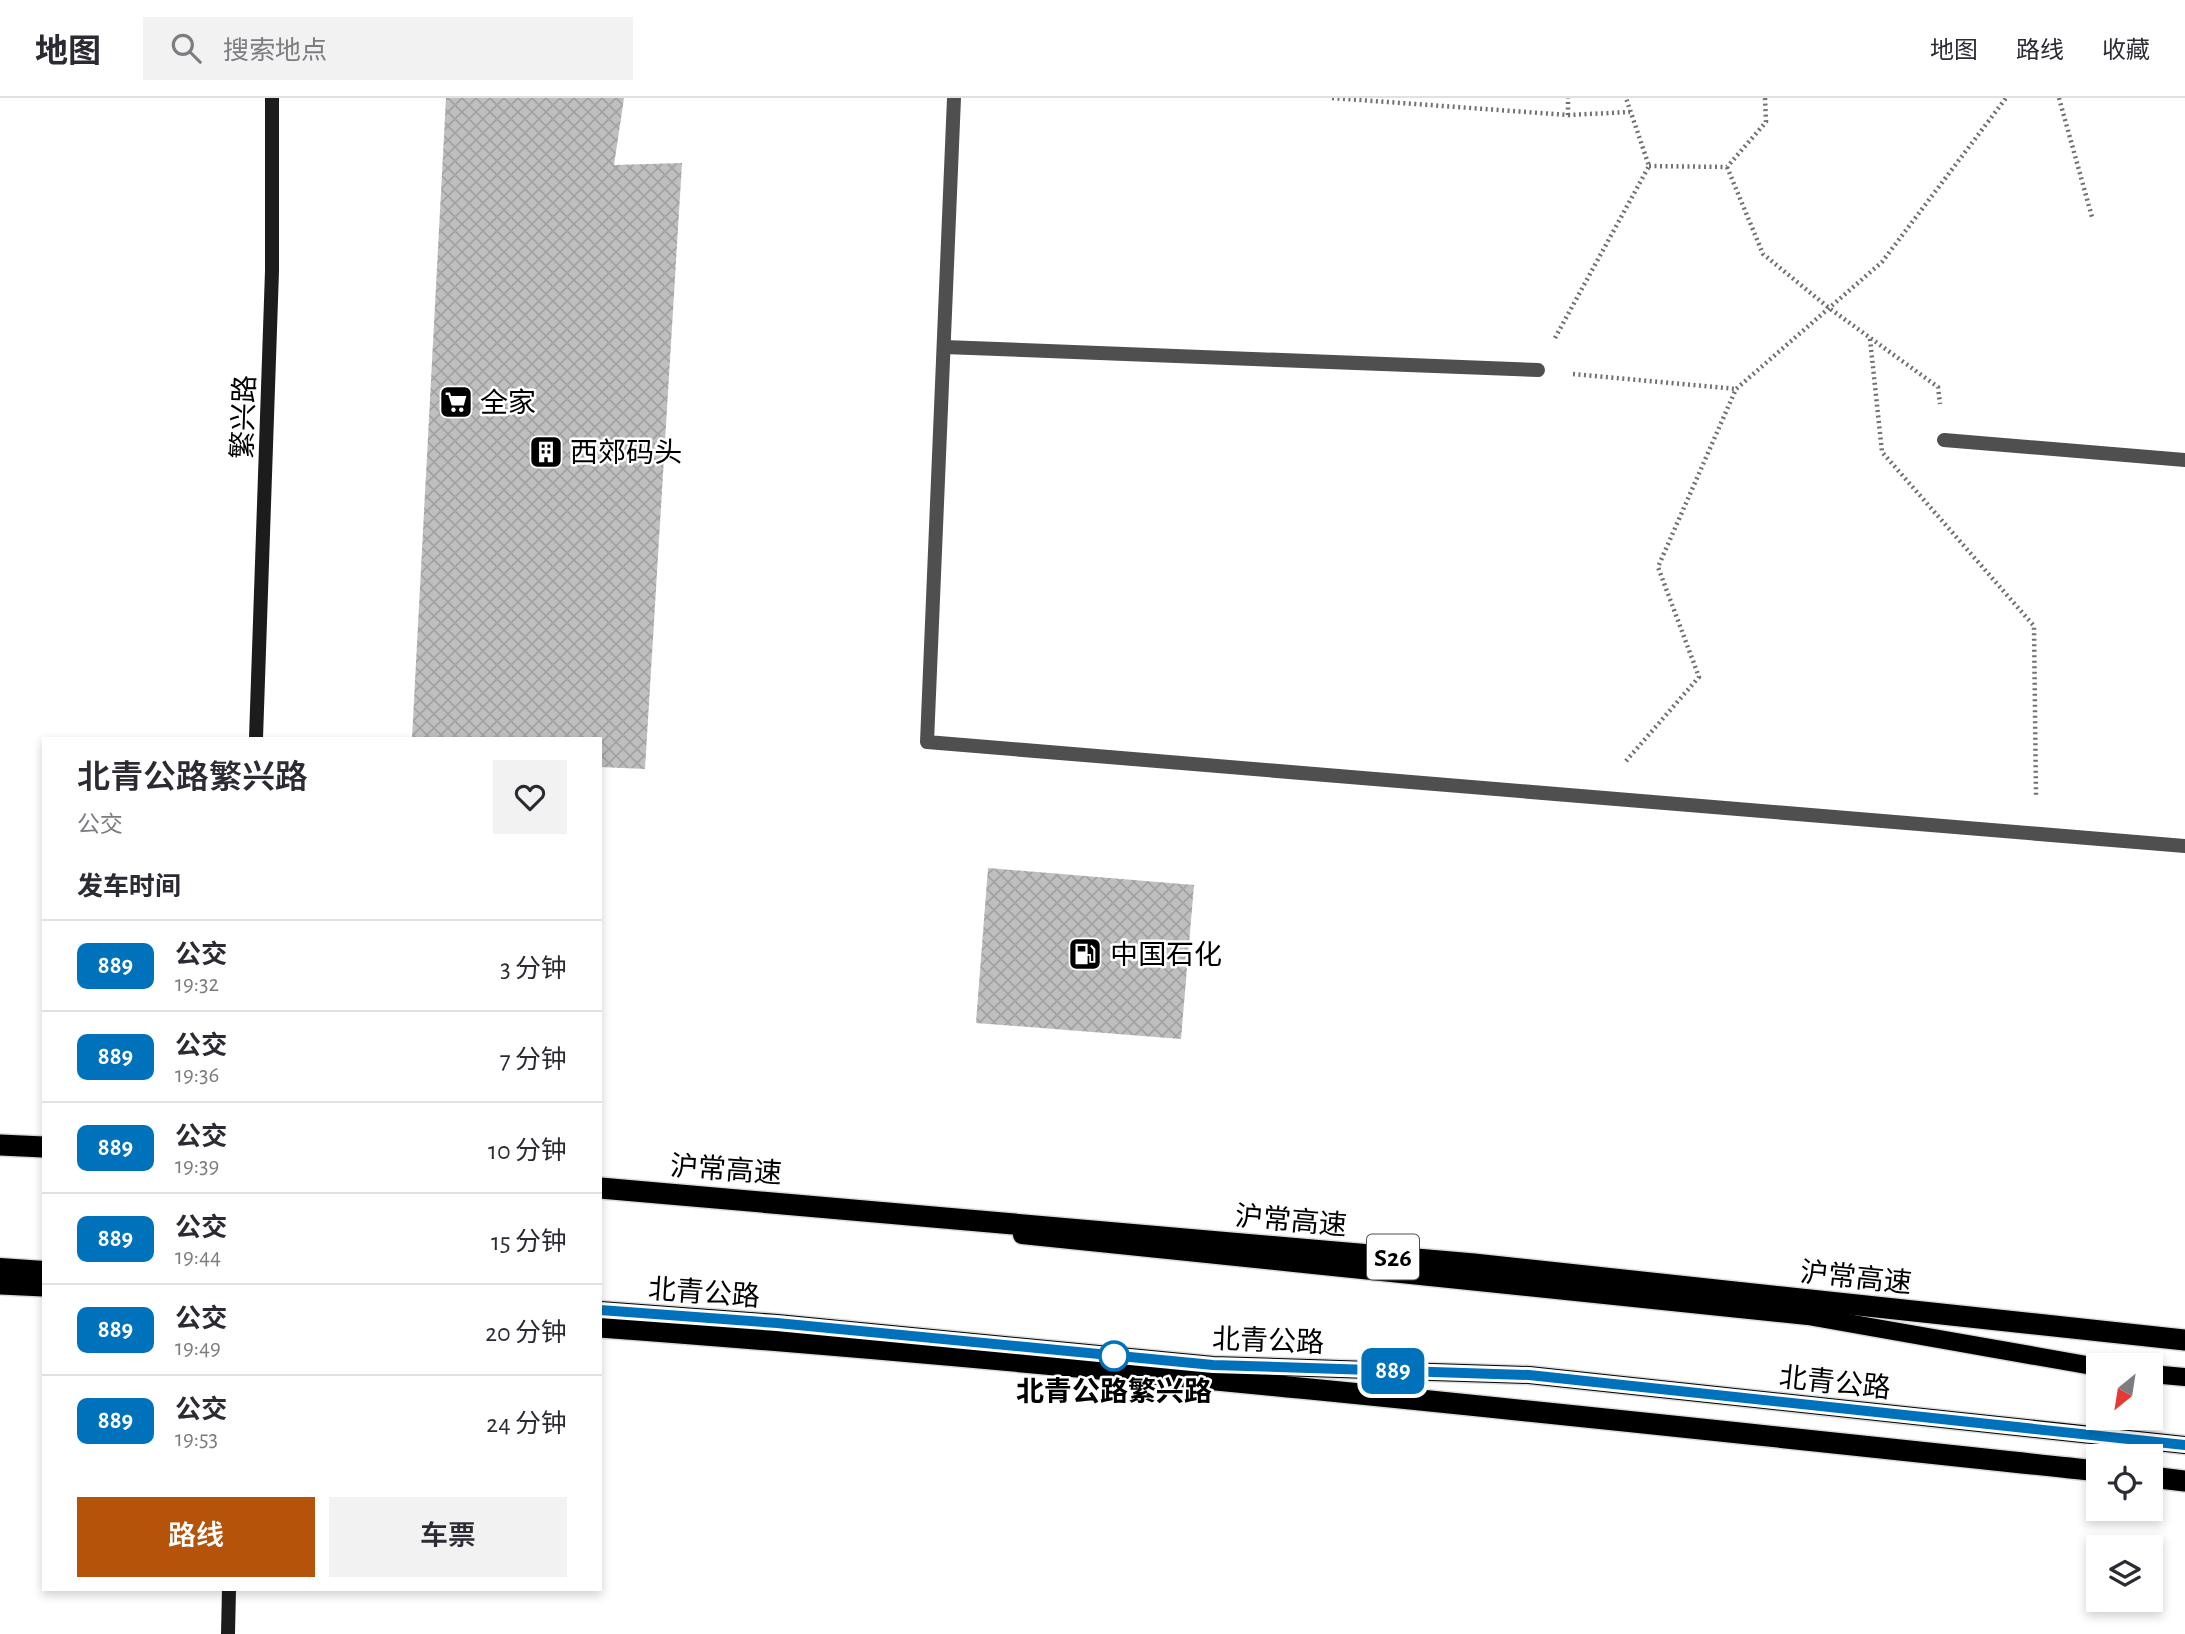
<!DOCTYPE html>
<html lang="zh">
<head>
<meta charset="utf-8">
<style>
  :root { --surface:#fff; --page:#f2f2f3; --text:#2b2b33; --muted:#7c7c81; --line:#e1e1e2; --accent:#b45309 }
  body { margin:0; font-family:"Alegreya Sans","Noto Sans SC",sans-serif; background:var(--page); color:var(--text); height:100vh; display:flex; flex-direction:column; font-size:26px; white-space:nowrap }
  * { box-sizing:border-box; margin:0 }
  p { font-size:23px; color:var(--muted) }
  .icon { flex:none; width:38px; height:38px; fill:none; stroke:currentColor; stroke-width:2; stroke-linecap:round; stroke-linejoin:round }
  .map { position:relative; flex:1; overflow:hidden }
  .sheet { position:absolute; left:42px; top:639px; width:560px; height:854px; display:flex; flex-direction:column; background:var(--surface); border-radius:0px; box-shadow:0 4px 10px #0003 }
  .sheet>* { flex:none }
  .badge { padding:0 14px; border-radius:10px; font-size:24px; line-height:46px }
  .needle { width:46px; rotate:210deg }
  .tools { position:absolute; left:2086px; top:1255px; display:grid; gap:14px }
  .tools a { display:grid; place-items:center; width:77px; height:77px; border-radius:0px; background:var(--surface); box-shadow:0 4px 10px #0003; font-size:35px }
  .map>.badge { position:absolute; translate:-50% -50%; box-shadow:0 0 0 4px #fff }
  h2 { padding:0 35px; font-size:26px; line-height:63px }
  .round { display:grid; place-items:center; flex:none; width:74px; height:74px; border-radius:0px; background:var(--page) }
  .summary { display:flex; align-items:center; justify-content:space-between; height:119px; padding:0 35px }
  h1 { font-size:33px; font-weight:600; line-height:52px }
  .button { display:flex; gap:14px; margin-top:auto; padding:14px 35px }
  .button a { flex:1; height:80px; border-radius:0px; background:var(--accent); color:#fff; font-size:28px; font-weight:600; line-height:80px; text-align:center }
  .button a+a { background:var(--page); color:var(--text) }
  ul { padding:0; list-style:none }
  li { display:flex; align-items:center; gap:21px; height:91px; padding:0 35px; border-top:2px solid var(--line) }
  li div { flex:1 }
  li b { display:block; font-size:26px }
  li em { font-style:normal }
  li .badge { min-width:77px; font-weight:700; text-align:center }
  header { display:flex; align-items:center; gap:42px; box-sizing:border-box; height:98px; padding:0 35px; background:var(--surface); border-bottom:2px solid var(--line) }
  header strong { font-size:33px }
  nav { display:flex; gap:38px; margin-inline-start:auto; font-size:24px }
  .search { width:490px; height:63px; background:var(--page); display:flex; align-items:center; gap:18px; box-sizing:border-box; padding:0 24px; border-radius:0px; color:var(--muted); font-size:26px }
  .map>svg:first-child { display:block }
  .building { fill:url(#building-cross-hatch) }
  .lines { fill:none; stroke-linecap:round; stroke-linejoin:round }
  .primary-casing { stroke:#dbdbdb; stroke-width:21 }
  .highway-casing { stroke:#dbdbdb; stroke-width:24 }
  .path { stroke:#717171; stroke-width:4.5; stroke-dasharray:2 3.5; stroke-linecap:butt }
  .lane { stroke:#4f4f4f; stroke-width:14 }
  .secondary { stroke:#1c1c1c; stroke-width:14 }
  .primary { stroke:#000; stroke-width:18 }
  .highway { stroke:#000; stroke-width:21 }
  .line-casing { stroke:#fff; stroke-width:16 }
  .line { stroke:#0072bc; stroke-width:10 }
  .stop-dot { fill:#fff; stroke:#0072bc; stroke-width:3.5 }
  .labels { text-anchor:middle; stroke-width:5; stroke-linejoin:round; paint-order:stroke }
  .shield { fill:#fff; stroke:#4c4c4c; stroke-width:2 }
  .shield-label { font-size:26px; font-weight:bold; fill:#000 }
  .poi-label { font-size:28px; fill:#000; stroke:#fff; text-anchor:start }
  .street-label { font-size:28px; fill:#000; stroke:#fff }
  .stop-label { font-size:28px; font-weight:bold; fill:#000; stroke:#fff }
</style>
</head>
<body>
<header>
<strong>地图</strong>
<div class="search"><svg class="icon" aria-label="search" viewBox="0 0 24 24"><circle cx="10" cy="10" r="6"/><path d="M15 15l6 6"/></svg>搜索地点</div>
<nav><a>地图</a><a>路线</a><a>收藏</a></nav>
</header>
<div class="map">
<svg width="2185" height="1536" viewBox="0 0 2185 1536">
  <defs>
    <pattern id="building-cross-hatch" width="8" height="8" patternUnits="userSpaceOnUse" patternTransform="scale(1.75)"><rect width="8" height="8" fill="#bfbfbf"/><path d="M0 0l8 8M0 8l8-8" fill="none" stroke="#a2a2a2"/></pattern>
  </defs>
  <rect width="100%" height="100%" fill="#fff"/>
  <g class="building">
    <path d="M 446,0 L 624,0 L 614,67 L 682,65 L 645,671 L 600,669 L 600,640 L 412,640 Z"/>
    <path d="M 988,770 L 1194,787 L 1181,941 L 976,925 Z"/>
  </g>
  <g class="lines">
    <defs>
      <g id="primary">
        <path d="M 1022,1137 L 1808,1218 L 2098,1269"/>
        <path d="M 0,1169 L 44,1172"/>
        <path d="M 600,1212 L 777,1225 L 1213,1267 L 1529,1277 L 2185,1347"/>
        <path d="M 2151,1276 L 2185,1279"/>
      </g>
      <g id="highway">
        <path d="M 0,1047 L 44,1049"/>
        <path d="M 600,1090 L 1474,1166 L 2185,1242"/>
        <path d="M 0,1186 L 44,1188"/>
        <path d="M 600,1229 C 1101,1266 1599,1320 2098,1373"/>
        <path d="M 2151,1379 L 2185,1383"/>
      </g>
    </defs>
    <use href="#primary" class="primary-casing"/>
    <use href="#highway" class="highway-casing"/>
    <g class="path">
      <path d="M 1332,0 L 1568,17 L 1568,0"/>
      <path d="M 2059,0 L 2092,119"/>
      <path d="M 1568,17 L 1630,14"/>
      <path d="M 1649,68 L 1727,69 L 1766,24 L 1765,0"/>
      <path d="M 1727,69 L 1763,156 L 1829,210 L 1938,289 L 1940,306"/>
      <path d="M 1555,240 L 1649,68 L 1626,0"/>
      <path d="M 1870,241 L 1882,354 L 2034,528 L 2036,697"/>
      <path d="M 1573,276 L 1736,291"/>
      <path d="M 1626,663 L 1699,579 L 1658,469 L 1736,291 L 1882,164 L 2006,0"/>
    </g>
    <g class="lane">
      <path d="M 954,0 L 927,644 L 2185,748"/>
      <path d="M 944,249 L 1538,272"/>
      <path d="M 1944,342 L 2185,362"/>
    </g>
    <g class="secondary">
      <path d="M 256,640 L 272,173 L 272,0"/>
      <path d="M 228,1536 L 229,1491"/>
    </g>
    <use href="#primary" class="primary"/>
    <use href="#highway" class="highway"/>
  </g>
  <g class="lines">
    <defs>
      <path id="line" d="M 600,1212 L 777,1225 L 1213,1267 L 1529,1277 L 2185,1347"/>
    </defs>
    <use href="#line" class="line-casing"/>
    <use href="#line" class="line"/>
  </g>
  <defs>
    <symbol id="supermarket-square" viewBox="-11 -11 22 22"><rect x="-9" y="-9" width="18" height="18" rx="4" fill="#000" stroke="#fff"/><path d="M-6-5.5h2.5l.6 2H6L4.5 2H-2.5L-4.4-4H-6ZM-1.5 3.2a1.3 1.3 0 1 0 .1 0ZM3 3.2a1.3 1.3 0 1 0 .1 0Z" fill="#fff"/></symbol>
    <symbol id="building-square" viewBox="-11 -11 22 22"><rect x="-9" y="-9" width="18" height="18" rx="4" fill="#000" stroke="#fff"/><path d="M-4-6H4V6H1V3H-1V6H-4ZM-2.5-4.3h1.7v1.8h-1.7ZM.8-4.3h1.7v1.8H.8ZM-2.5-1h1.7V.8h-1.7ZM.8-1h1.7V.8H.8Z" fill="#fff"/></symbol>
    <symbol id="fuel-square" viewBox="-11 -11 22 22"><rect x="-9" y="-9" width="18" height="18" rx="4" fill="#000" stroke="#fff"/><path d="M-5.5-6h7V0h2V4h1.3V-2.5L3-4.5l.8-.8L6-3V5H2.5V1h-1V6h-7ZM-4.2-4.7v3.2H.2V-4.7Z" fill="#fff"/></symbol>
  </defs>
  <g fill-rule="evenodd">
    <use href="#supermarket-square" x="437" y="285" width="38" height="38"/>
    <use href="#building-square" x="527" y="335" width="38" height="38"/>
    <use href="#fuel-square" x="1066" y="837" width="38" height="38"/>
  </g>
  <circle class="stop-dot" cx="1114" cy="1258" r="14"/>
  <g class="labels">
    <rect class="shield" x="1367" y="1136.5" width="52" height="45" rx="5"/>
    <g class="shield-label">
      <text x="1393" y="1168">S26</text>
    </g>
    <g class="poi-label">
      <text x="480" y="314">全家</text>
      <text x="570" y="364">西郊码头</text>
      <text x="1110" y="866">中国石化</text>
    </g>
    <g class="street-label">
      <text transform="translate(243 319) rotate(-88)" y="10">繁兴路</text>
      <text transform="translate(726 1071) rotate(4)" y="10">沪常高速</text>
      <text transform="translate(1291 1122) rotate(5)" y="10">沪常高速</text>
      <text transform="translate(1856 1179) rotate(6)" y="10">沪常高速</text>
      <text transform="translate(704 1194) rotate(4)" y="10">北青公路</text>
      <text transform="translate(1268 1242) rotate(2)" y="10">北青公路</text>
      <text transform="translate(1835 1284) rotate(6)" y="10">北青公路</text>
    </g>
    <g class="stop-label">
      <text x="1114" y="1303">北青公路繁兴路</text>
    </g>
  </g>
</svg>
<div class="tools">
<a><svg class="needle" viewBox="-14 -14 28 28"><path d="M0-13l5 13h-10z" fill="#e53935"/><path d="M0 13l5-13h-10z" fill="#7c7c81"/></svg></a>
<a><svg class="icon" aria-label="locate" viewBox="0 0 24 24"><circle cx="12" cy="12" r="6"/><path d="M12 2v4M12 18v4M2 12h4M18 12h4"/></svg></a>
<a><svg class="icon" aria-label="layers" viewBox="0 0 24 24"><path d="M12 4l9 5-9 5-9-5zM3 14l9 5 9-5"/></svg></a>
</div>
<b class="badge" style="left:1393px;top:1273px;background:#0072bc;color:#fff">889</b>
<section class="sheet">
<div class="summary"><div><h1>北青公路繁兴路</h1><p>公交</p></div><a class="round"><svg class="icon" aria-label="heart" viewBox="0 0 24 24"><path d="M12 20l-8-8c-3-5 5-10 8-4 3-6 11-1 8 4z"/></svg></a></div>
<h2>发车时间</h2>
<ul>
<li><span class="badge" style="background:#0072bc;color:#fff">889</span><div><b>公交</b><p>19:32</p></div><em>3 分钟</em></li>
<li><span class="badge" style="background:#0072bc;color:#fff">889</span><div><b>公交</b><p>19:36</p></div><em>7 分钟</em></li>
<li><span class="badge" style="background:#0072bc;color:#fff">889</span><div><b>公交</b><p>19:39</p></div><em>10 分钟</em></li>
<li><span class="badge" style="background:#0072bc;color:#fff">889</span><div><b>公交</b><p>19:44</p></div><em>15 分钟</em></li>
<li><span class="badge" style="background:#0072bc;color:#fff">889</span><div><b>公交</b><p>19:49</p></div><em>20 分钟</em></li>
<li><span class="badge" style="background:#0072bc;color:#fff">889</span><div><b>公交</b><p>19:53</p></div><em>24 分钟</em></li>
</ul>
<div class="button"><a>路线</a><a>车票</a></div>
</section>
</div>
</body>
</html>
